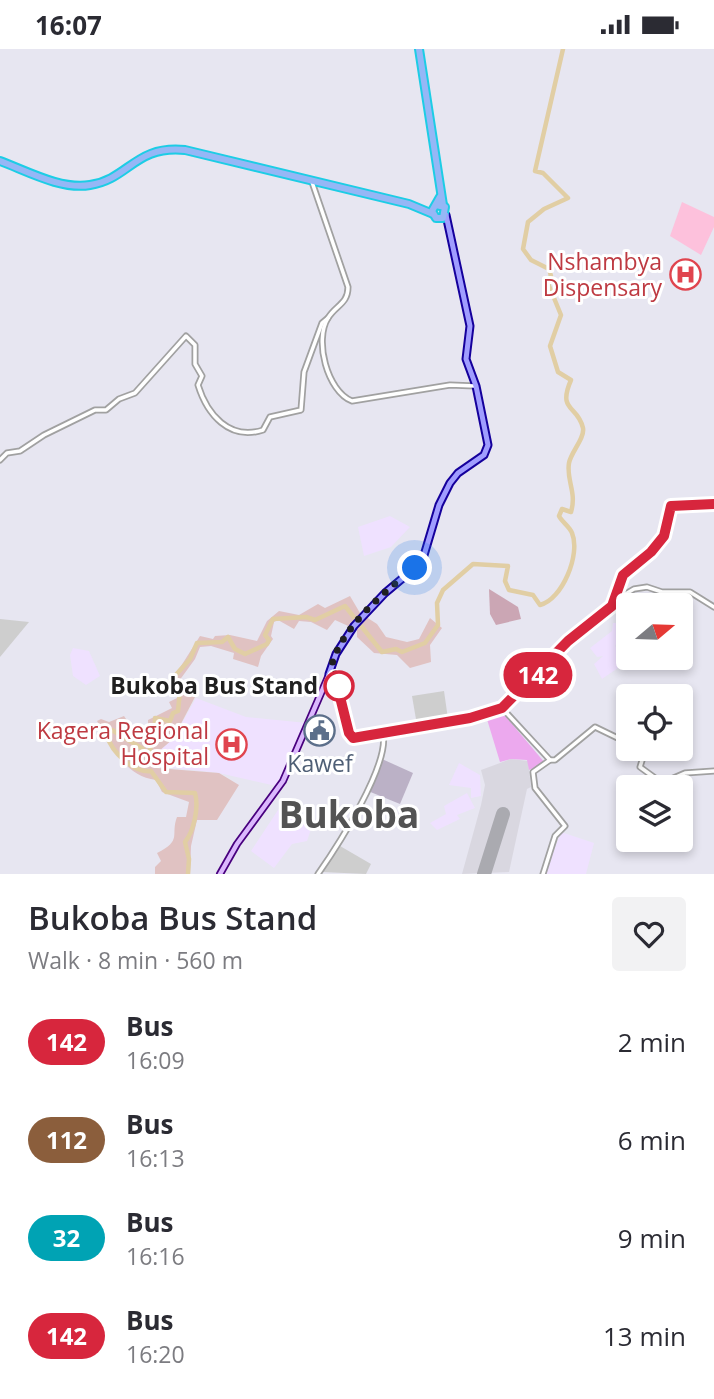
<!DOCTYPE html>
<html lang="en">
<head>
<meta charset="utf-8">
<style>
  :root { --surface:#fff; --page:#f2f2f3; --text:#2b2b33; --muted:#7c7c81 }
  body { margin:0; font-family:"Open Sans",sans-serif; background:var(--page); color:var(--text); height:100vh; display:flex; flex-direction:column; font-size:26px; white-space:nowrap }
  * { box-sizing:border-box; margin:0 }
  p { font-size:23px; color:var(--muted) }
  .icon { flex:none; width:38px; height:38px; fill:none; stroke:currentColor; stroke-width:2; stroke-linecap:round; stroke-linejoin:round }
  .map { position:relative; height:825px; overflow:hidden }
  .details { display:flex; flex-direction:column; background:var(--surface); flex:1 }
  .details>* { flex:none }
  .badge { padding:0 14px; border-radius:23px; font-size:24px; line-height:46px }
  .needle { width:46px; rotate:71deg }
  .tools { position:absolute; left:616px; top:544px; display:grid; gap:14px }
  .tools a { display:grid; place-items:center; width:77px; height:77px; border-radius:7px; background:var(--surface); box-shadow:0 4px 10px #0003; font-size:35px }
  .you { position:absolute; width:35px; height:35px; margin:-18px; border:5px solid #fff; border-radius:50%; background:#1a73e8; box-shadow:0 0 0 10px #1a73e833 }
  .map>.badge { position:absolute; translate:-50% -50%; box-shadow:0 0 0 4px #fff }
  .round { display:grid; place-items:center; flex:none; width:74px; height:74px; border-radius:7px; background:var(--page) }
  .summary { display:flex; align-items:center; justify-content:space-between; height:119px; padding:0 28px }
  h1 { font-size:33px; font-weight:600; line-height:52px }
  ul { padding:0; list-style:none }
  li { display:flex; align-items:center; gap:21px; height:98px; padding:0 28px }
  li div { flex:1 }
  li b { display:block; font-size:26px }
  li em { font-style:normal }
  li .badge { min-width:77px; font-weight:700; text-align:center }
  .status { display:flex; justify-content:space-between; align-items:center; height:49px; padding:0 35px; background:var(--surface); direction:ltr }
  .status svg { height:19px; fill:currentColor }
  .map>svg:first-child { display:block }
  .education { fill:#efe1ff }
  .religious { fill:#cecece }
  .airport { fill:#d9d7e0 }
  .construction { fill:#bbb1c6 }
  .grass { fill:#eca9ee }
  .wetland { fill:#e0c2c2 }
  .cemetery { fill:#cba6b4 }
  .park { fill:#fdc1dc }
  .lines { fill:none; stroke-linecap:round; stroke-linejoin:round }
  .stream { stroke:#e1cea4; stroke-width:2 }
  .river { stroke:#e1cea4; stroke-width:4.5 }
  .runway { stroke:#aaaab0; stroke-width:14 }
  .tertiary-casing { stroke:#a1a1a1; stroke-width:7 }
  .secondary-casing { stroke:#48007e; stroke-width:8 }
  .primary-casing { stroke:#15009c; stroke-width:9 }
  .trunk-casing { stroke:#1dcde5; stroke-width:10 }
  .tertiary { stroke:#fff; stroke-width:3.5 }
  .secondary { stroke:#dbb8fd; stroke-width:4.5 }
  .primary { stroke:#a09dff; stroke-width:5 }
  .trunk { stroke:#95b7f6; stroke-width:6 }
  .line-casing { stroke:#fff; stroke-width:16 }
  .line { stroke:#d7263d; stroke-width:10 }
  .walk { stroke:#202020; stroke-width:7; stroke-dasharray:0 12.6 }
  .stop-dot { fill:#fff; stroke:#d7263d; stroke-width:3.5 }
  .labels { text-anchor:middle; stroke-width:6; stroke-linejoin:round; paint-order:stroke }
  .health-label { font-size:23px; fill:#be3a42; stroke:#fff; text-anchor:end }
  .stop-label { font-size:23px; font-weight:bold; fill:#202020; stroke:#fff; text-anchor:end }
  .service-label { font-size:23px; fill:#4e5e75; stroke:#fff }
  .town-label { font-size:37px; font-weight:bold; fill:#535353; stroke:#fff }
</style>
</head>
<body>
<div class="status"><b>16:07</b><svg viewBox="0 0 49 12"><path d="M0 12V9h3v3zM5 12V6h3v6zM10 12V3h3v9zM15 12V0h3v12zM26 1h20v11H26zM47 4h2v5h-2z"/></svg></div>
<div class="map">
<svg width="714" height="825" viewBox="0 0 714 825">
  <rect width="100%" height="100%" fill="#e7e6f1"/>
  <g class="education">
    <path d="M 390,467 L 410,478 L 391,498 L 364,507 L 358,478 Z"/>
    <path d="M 613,574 L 616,574 L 624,586 L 615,597 L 634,611 L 627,618 L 618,619 L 602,630 L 594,615 L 603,607 L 597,608 L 590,599 L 612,582 Z"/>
    <path d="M 73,599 L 89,602 L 100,627 L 86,636 L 73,627 L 70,606 Z"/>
    <path d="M 196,649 L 246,668 L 307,674 L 276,737 L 219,724 L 158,717 L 152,708 L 173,690 Z"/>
    <path d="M 459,714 L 480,726 L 481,747 L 471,749 L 471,739 L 449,736 Z"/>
    <path d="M 467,744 L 475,759 L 457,766 L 460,770 L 437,781 L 430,774 L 446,765 L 444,757 Z"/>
    <path d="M 282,755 L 314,771 L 307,792 L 292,795 L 274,819 L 251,802 Z"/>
    <path d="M 561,783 L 594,794 L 586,825 L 545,825 Z"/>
  </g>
  <g class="religious">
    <path d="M 0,570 L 29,573 L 0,608 Z"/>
    <path d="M 444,642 L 448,670 L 417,676 L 412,647 Z"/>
    <path d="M 340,797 L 371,815 L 366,825 L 322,823 Z"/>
  </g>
  <path class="airport" d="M 511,710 L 528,712 L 531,738 L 527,740 L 509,823 L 462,825 L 481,756 L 485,736 L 481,721 Z"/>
  <path class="construction" d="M 382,710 L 413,724 L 400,755 L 368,742 Z"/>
  <path class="grass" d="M 499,663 L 506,668 L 545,714 L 529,721 L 527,711 L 511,710 L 500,713 L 486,667 Z"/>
  <path class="wetland" d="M 350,547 L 360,564 L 377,575 L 386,588 L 407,593 L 419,590 L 430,569 L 442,579 L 430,596 L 431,613 L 410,619 L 397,606 L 374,604 L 357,588 L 357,581 L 335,571 L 327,581 L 311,573 L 299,572 L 294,580 L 278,571 L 274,573 L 271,587 L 273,590 L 261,607 L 258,618 L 233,610 L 234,604 L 211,597 L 200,598 L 195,610 L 179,632 L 195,648 L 173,690 L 151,709 L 157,719 L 219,724 L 239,736 L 217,771 L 197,771 L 191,797 L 190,825 L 155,825 L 155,818 L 161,812 L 157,804 C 183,791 170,786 177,768 L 186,768 L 189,753 L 162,743 L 156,731 C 124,727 113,698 97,672 L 101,670 L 109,673 L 124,667 L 137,686 L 148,681 L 148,671 L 172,659 L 169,653 L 179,648 L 178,643 L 166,644 L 164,636 L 176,625 L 200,587 L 213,590 L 215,587 L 230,586 L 257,592 L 267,572 L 279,562 L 299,566 L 318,555 L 325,559 Z"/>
  <path class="cemetery" d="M 489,540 L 518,558 L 521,570 L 496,576 L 490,565 Z"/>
  <path class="park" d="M 682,153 L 714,168 L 714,178 L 701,206 L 670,187 Z"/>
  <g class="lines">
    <path class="stream" d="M 151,695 L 166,675"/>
    <path class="river" d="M 188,825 L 189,810 L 185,793 C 194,782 199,758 195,744 L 166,743 L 151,722 C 133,724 112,703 107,687 L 112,681 L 143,700 L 146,706 L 149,704 L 155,682 L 155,669 L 170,672 L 173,664 L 178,662 L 180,642 L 167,642 L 165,638 L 190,610 L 197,594 L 222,593 L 228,588 L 235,600 L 245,605 L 267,595 L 269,591 L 265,586 L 273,570 L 306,568 L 315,571 L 345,557 L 382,603 L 396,600 L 402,603 L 425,594 L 438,576 L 437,554 L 443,541 L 473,515 L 508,517 L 505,532 L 509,541 L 533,546 L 540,556 C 562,551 581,505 572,484 C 570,478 562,473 559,467 L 562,460 L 571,463 C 577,443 566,431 569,414 C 571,403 585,389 583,379 C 578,356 557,363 571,331 L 558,323 L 550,297 L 561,266 L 547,232 L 551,227 L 549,220 L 531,211 L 523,200 L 528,173 L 544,160 L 568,149 L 543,124 L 535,122 L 563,0"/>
    <path class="runway" d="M 484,825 L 503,765"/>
    <defs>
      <g id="tertiary">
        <path d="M 312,133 L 348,238 C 348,255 336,256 328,269 C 314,291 327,342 352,352 L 450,336 L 475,337"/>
        <path d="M 0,411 L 7,404 L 20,402 L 44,386 L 95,361 L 106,361 L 119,350 L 135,344 L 186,287 L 195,296 L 195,315 L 202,327 L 198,336 C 207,365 229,392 263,381 L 270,368 L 301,361 L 304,323 L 322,274 L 328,269"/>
        <path d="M 617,550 L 634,540 L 647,538 L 662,543 L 690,543 L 714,558"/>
        <path d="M 502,659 L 550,711 L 533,723 L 535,739 L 565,777 L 555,787 L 543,825"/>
        <path d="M 638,700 L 644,705 L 640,718 L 662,734 L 685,724 L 714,722"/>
        <path d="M 550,711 L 555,711 L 595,678 L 628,694"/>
        <path d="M 318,825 C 337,798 390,716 383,684"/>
      </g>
      <g id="secondary">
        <circle cx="332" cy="627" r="3.5"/>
        <path d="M 335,628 L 349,684 L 353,689 L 451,673 L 502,659 L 568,592 L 612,557 L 623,526 L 651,504 L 664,487 L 671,457 L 714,455"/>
        <path d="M 220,825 L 237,795 L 283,732 L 328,628"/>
      </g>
      <path id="primary" d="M 329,625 L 336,605 L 354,577 L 385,544 L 422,513 L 439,456 L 450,434 L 458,424 L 484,406 L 488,396 L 476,337 L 466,310 L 470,277 L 446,166"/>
      <g id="trunk">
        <path d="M 419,0 L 443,156"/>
        <path d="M 0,112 C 27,122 61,141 90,136 C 129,130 135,96 185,101 L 409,155 L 433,165"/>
        <path d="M 436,156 L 445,158 L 443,169 L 436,169 L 432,162 L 440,148"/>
      </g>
    </defs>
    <use href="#tertiary" class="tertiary-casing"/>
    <use href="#secondary" class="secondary-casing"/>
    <use href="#primary" class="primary-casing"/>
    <use href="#trunk" class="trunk-casing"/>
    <use href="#tertiary" class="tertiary"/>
    <use href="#secondary" class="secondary"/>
    <use href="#primary" class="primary"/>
    <use href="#trunk" class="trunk"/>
  </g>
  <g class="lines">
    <defs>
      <path id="line" d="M 335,628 L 349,684 L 353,689 L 470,669 L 502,659 L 568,592 L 612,557 L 623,526 L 651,503 L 664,487 L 671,457 L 714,455"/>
    </defs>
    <use href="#line" class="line-casing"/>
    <use href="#line" class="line"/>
    <path class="walk" d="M 339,637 L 341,643 L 332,615 C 343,577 385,542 415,519"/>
  </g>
  <defs>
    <symbol id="hospital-ring" viewBox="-11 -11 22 22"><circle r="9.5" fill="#fff" stroke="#e0444e" stroke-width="1.5"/><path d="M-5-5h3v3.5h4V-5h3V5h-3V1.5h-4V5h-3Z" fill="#e0444e"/></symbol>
    <symbol id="civic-ring" viewBox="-11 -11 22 22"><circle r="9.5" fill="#fff" stroke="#5c6f8a" stroke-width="1.5"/><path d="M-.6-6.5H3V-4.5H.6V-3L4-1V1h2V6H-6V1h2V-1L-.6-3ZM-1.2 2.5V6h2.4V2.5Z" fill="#5c6f8a"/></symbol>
  </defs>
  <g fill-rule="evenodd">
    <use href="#hospital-ring" x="668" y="208" width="35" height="35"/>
    <use href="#civic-ring" x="302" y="664" width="35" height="35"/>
    <use href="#hospital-ring" x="214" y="678" width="35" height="35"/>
  </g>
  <circle class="stop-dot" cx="339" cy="637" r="14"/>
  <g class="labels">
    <g class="health-label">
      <text x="662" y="221">Nshambya<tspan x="662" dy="26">Dispensary</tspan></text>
      <text x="209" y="690">Kagera Regional<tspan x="209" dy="26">Hospital</tspan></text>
    </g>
    <g class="stop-label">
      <text x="318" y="645">Bukoba Bus Stand</text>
    </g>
    <g class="service-label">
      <text x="320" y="723">Kawef</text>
    </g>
    <g class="town-label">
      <text x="349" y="779">Bukoba</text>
    </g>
  </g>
</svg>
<div class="tools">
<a><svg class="needle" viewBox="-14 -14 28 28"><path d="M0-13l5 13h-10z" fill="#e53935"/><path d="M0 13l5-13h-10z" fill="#7c7c81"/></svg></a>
<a><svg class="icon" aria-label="locate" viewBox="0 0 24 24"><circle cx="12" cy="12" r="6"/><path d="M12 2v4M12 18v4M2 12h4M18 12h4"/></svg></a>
<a><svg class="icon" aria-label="layers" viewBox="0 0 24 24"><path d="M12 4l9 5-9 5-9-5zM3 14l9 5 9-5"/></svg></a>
</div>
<div class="you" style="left:415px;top:519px"></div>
<b class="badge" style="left:538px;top:626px;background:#d7263d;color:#fff">142</b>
</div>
<section class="details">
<div class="summary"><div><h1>Bukoba Bus Stand</h1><p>Walk · 8 min · 560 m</p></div><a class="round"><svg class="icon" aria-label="heart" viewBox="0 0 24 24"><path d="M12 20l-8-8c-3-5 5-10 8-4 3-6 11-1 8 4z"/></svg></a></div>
<ul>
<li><span class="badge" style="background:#d7263d;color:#fff">142</span><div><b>Bus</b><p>16:09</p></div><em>2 min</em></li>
<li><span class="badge" style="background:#8b5e3c;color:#fff">112</span><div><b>Bus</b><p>16:13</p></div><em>6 min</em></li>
<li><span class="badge" style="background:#00a3b4;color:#fff">32</span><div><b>Bus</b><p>16:16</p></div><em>9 min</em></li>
<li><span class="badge" style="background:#d7263d;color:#fff">142</span><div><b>Bus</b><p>16:20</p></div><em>13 min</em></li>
</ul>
</section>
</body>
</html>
